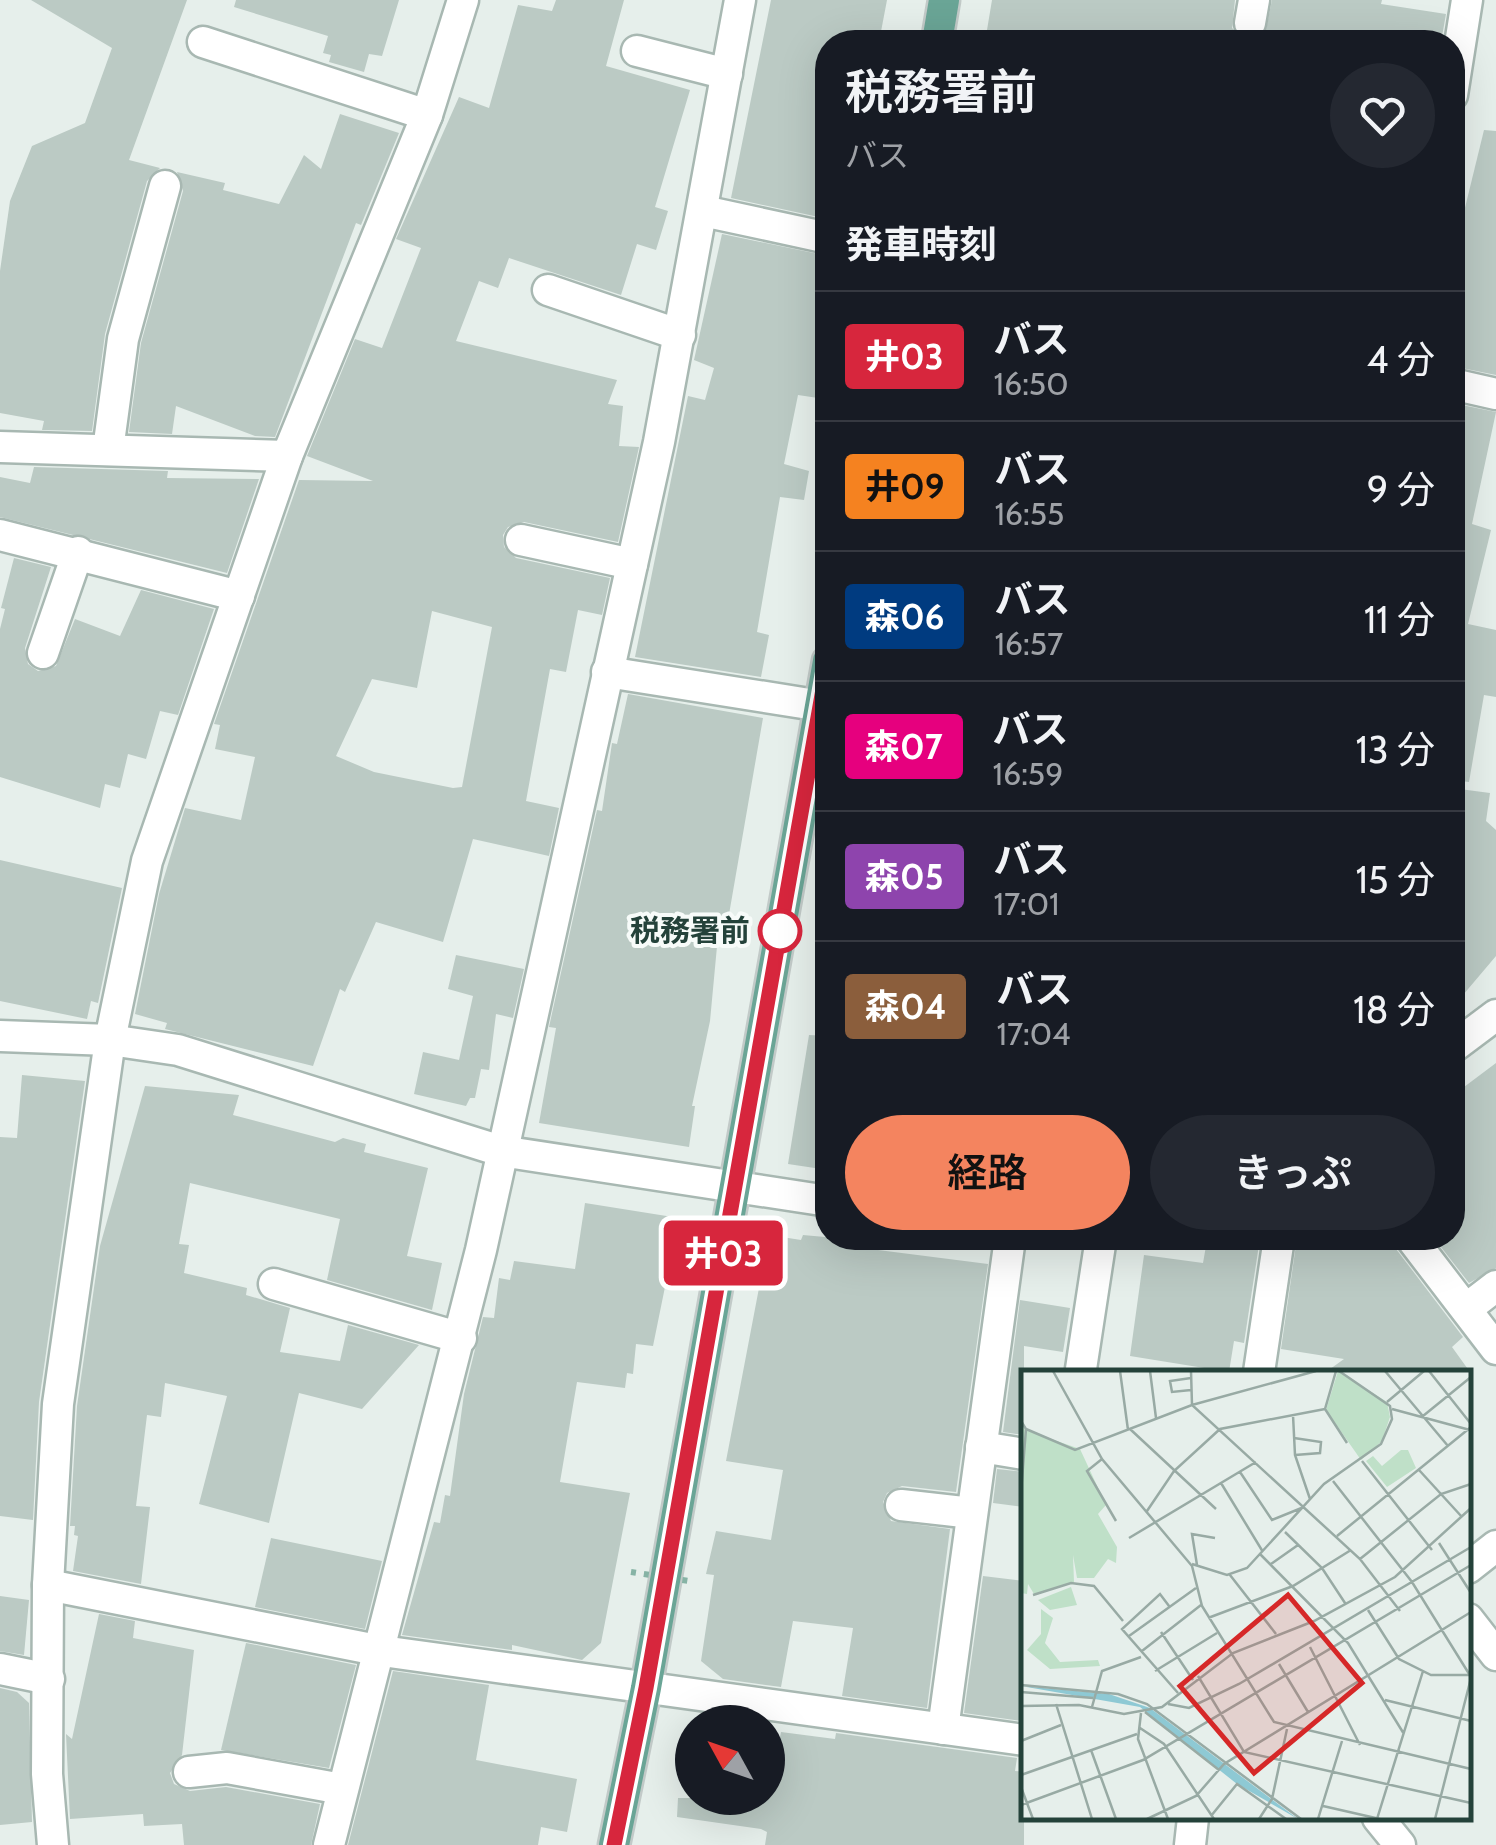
<!DOCTYPE html>
<html lang="ja">
<head>
<meta charset="utf-8">
<style>
  :root { --surface:#171b24; --page:#242831; --text:#f1f3f6; --muted:#9ea1a6; --line:#363941; --accent:#f4845f }
  body { margin:0; font-family:Cabin,"Noto Sans JP",sans-serif; background:var(--page); color:var(--text); height:100vh; display:flex; flex-direction:column; font-size:38px; white-space:nowrap }
  * { box-sizing:border-box; margin:0 }
  p { font-size:32px; color:var(--muted) }
  .icon { flex:none; width:55px; height:55px; fill:none; stroke:currentColor; stroke-width:2; stroke-linecap:round; stroke-linejoin:round }
  .map { position:relative; flex:1; overflow:hidden }
  .panel { position:absolute; left:815px; top:30px; width:650px; height:1220px; display:flex; flex-direction:column; background:var(--surface); border-radius:40px; box-shadow:0 10px 40px #0002 }
  .panel>* { flex:none }
  .badge { padding:0 20px; border-radius:8px; font-size:35px; line-height:65px }
  .needle { width:65px; rotate:310deg }
  .buttons { position:absolute; left:675px; top:1705px; display:grid; gap:20px }
  .buttons a { display:grid; place-items:center; width:110px; height:110px; border-radius:50%; background:var(--surface); box-shadow:0 10px 40px #0002; font-size:50px }
  .map>.badge { position:absolute; translate:-50% -50%; box-shadow:0 0 0 5px #fff }
  h2 { padding:0 30px; font-size:38px; line-height:90px }
  .round { display:grid; place-items:center; flex:none; width:105px; height:105px; border-radius:52px; background:var(--page) }
  .headline { display:flex; align-items:center; justify-content:space-between; height:170px; padding:0 30px }
  h1 { font-size:48px; font-weight:600; line-height:75px }
  .action { display:flex; gap:20px; margin-top:auto; padding:20px 30px }
  .action a { flex:1; height:115px; border-radius:60px; background:var(--accent); color:#111; font-size:40px; font-weight:600; line-height:115px; text-align:center }
  .action a+a { background:var(--page); color:var(--text) }
  ul { padding:0; list-style:none }
  li { display:flex; align-items:center; gap:30px; height:130px; padding:0 30px; border-top:2px solid var(--line) }
  li div { flex:1 }
  li b { display:block; font-size:38px }
  li em { font-style:normal }
  li .badge { min-width:110px; font-weight:700; text-align:center }
  .map>svg:first-child { display:block }
  .building { fill:#bbcac4; fill-rule:evenodd }
  .lines { fill:none; stroke-linecap:round; stroke-linejoin:round }
  .minor-casing { stroke:#a8b8b2; stroke-width:35 }
  .major-casing { stroke:#c2cac8; stroke-width:35 }
  .minor { stroke:#fff; stroke-width:30 }
  .major { stroke:#6aa596; stroke-width:30 }
  .path-bridge { stroke:#86b3a5; stroke-width:6; stroke-dasharray:5 8; stroke-linecap:butt }
  .line-casing { stroke:#fff; stroke-width:22 }
  .line { stroke:#d7263d; stroke-width:15 }
  .stop-dot { fill:#fff; stroke:#d7263d; stroke-width:5 }
  .labels { text-anchor:middle; stroke-width:8; stroke-linejoin:round; paint-order:stroke }
  .stop-label { font-size:30px; font-weight:bold; fill:#24423a; stroke:#f7fbf9; text-anchor:end }
  .inset-road { fill:none; stroke:#98aaa4; stroke-width:2.5 }
  .view { fill:#d62828; fill-opacity:0.15; stroke:#d62828; stroke-width:5 }
  .inset-edge { fill:none; stroke:#24423a; stroke-width:5 }
</style>
</head>
<body>
<div class="map">
<svg width="1496" height="1845" viewBox="0 0 1496 1845">
  <rect width="100%" height="100%" fill="#e6efeb"/>
  <g class="building">
    <path d="M 31,0 L 187,0 L 129,160 L 160,168 L 147,181 L 105,334 L 92,431 L 42,430 L 44,421 L 0,413 L 0,271 L 10,201 L 32,146 L 85,123 L 112,48 Z"/>
    <path d="M 236,0 L 399,0 L 382,56 L 369,54 L 364,72 L 329,62 L 331,55 L 323,53 L 328,36 L 234,7 Z"/>
    <path d="M 556,0 L 624,0 L 606,66 L 690,90 L 655,207 L 668,211 L 656,250 L 637,244 L 621,295 L 509,258 L 498,288 L 479,281 L 456,341 L 617,380 L 608,404 L 623,406 L 619,446 L 639,447 L 618,542 L 524,522 L 508,527 L 503,535 L 504,547 L 516,558 L 610,578 L 602,615 L 578,610 L 566,672 L 550,669 L 526,801 L 559,808 L 549,856 L 473,839 L 443,942 L 376,922 L 345,992 L 340,989 L 313,1066 L 165,1029 L 167,1023 L 135,1014 L 159,894 L 185,808 L 241,820 L 255,757 L 215,749 L 220,725 L 214,724 L 299,480 L 373,481 L 307,456 L 355,339 L 382,348 L 421,248 L 396,239 L 459,97 L 489,108 L 518,5 L 552,11 ZM 432,611 L 492,627 L 462,787 L 453,788 L 374,772 L 336,756 L 372,679 L 417,688 Z"/>
    <path d="M 771,0 L 887,0 L 879,42 L 828,42 L 828,219 L 731,198 Z"/>
    <path d="M 992,0 L 1235,0 L 1232,28 L 1248,42 L 1265,34 L 1272,0 L 1382,0 L 1381,4 L 1446,14 L 1441,42 L 985,42 Z"/>
    <path d="M 340,114 L 399,133 L 361,225 L 356,223 L 275,437 L 255,436 L 176,406 L 172,434 L 129,432 L 141,343 L 183,191 L 177,172 L 225,183 L 223,190 L 279,204 L 304,155 L 321,169 Z"/>
    <path d="M 1484,130 L 1496,131 L 1496,375 L 1452,366 L 1452,261 Z"/>
    <path d="M 722,234 L 828,256 L 828,346 L 818,398 L 798,395 L 784,464 L 809,471 L 804,500 L 780,497 L 757,632 L 769,635 L 761,677 L 635,657 L 688,396 L 705,400 L 714,368 L 694,360 Z"/>
    <path d="M 1452,403 L 1496,412 L 1472,524 L 1491,530 L 1468,624 L 1496,630 L 1496,697 L 1484,695 L 1469,782 L 1452,780 Z"/>
    <path d="M 34,467 L 168,471 L 167,478 L 259,479 L 227,573 L 0,517 L 0,477 L 30,483 Z"/>
    <path d="M 14,558 L 51,567 L 25,648 L 28,664 L 38,671 L 56,666 L 75,619 L 120,636 L 141,590 L 214,609 L 178,715 L 160,711 L 146,759 L 128,754 L 120,788 L 105,784 L 100,808 L 0,777 L 0,629 L 5,609 L 1,608 Z"/>
    <path d="M 628,694 L 763,718 L 727,926 L 719,925 L 710,1021 L 692,1106 L 695,1106 L 689,1147 L 539,1123 L 556,1028 L 549,1027 L 597,810 L 602,811 L 612,743 L 617,744 Z"/>
    <path d="M 1452,788 L 1490,793 L 1486,821 L 1496,830 L 1496,956 L 1452,1008 Z"/>
    <path d="M 0,860 L 122,888 L 98,1003 L 91,1001 L 87,1019 L 0,1001 Z"/>
    <path d="M 456,955 L 524,969 L 513,1018 L 496,1014 L 489,1070 L 481,1069 L 475,1098 L 470,1098 L 466,1106 L 414,1094 L 423,1052 L 459,1060 L 473,996 L 448,989 Z"/>
    <path d="M 809,1035 L 828,1036 L 828,1170 L 788,1164 Z"/>
    <path d="M 1496,1063 L 1496,1268 L 1469,1283 L 1434,1238 L 1452,1238 L 1452,1096 Z"/>
    <path d="M 22,1075 L 85,1081 L 39,1402 L 33,1520 L 0,1516 L 0,1137 L 17,1138 Z"/>
    <path d="M 145,1086 L 239,1095 L 233,1115 L 335,1142 L 343,1138 L 366,1144 L 364,1152 L 428,1168 L 407,1256 L 442,1263 L 432,1310 L 327,1280 L 340,1219 L 190,1183 L 179,1244 L 189,1245 L 184,1273 L 247,1288 L 246,1295 L 290,1308 L 280,1352 L 340,1361 L 348,1325 L 419,1345 L 362,1409 L 299,1393 L 269,1523 L 199,1504 L 227,1396 L 165,1383 L 161,1417 L 147,1415 L 136,1506 L 150,1507 L 141,1584 L 73,1571 L 78,1536 L 74,1535 L 75,1526 L 70,1526 L 77,1406 L 100,1246 Z"/>
    <path d="M 585,1203 L 679,1218 L 653,1346 L 636,1344 L 633,1374 L 627,1373 L 625,1388 L 577,1382 L 560,1482 L 630,1493 L 601,1643 L 582,1660 L 512,1645 L 512,1650 L 402,1635 L 434,1522 L 440,1523 L 445,1495 L 450,1496 L 464,1394 L 483,1317 L 494,1318 L 499,1278 L 510,1280 L 514,1261 L 575,1269 Z"/>
    <path d="M 803,1235 L 836,1238 L 839,1245 L 988,1264 L 956,1492 L 902,1486 L 887,1493 L 883,1502 L 891,1521 L 950,1529 L 927,1708 L 842,1696 L 853,1628 L 793,1621 L 781,1687 L 723,1679 L 701,1661 L 714,1575 L 706,1574 L 716,1531 L 771,1540 L 783,1470 L 726,1461 L 767,1246 L 782,1237 L 801,1240 Z"/>
    <path d="M 1231,1238 L 1260,1238 L 1244,1343 L 1234,1341 L 1229,1372 L 1130,1356 L 1144,1255 L 1203,1263 L 1206,1246 Z"/>
    <path d="M 1297,1238 L 1393,1238 L 1396,1249 L 1463,1337 L 1452,1347 L 1470,1372 L 1326,1372 L 1344,1359 L 1281,1349 Z"/>
    <path d="M 1020,1300 L 1070,1308 L 1063,1352 L 1024,1346 L 1024,1435 L 1003,1432 Z"/>
    <path d="M 997,1469 L 1024,1472 L 1024,1507 L 993,1503 Z"/>
    <path d="M 271,1538 L 382,1561 L 365,1629 L 255,1607 Z"/>
    <path d="M 983,1576 L 1024,1581 L 1022,1721 L 964,1713 Z"/>
    <path d="M 0,1596 L 29,1600 L 24,1655 L 0,1651 Z"/>
    <path d="M 99,1614 L 135,1621 L 133,1638 L 194,1650 L 182,1755 L 170,1773 L 174,1784 L 190,1791 L 226,1787 L 320,1804 L 311,1845 L 184,1845 L 182,1824 L 144,1826 L 143,1814 L 70,1819 L 66,1734 L 72,1739 Z"/>
    <path d="M 246,1643 L 356,1665 L 329,1768 L 221,1750 Z"/>
    <path d="M 393,1671 L 489,1685 L 476,1760 L 577,1779 L 567,1832 L 541,1827 L 538,1845 L 348,1845 Z"/>
    <path d="M 0,1688 L 17,1692 L 29,1703 L 32,1822 L 0,1825 Z"/>
    <path d="M 781,1732 L 835,1739 L 836,1733 L 1017,1758 L 1015,1771 L 1024,1772 L 1024,1845 L 765,1845 L 767,1832 L 761,1829 L 677,1817 L 678,1798 L 768,1798 Z"/>
  </g>
  <g class="lines">
    <defs>
      <g id="minor">
        <path d="M 1250,23 L 1254,0"/>
        <path d="M 203,42 L 427,115"/>
        <path d="M 637,51 L 727,74"/>
        <path d="M 1452,95 L 1467,0"/>
        <path d="M 703,211 L 828,238"/>
        <path d="M 548,290 L 680,335"/>
        <path d="M 1452,384 L 1496,394"/>
        <path d="M 0,447 L 287,456"/>
        <path d="M 108,450 L 123,339 L 165,186"/>
        <path d="M 0,535 L 239,596"/>
        <path d="M 521,540 L 632,564"/>
        <path d="M 43,653 L 78,552"/>
        <path d="M 607,672 L 828,707"/>
        <path d="M 0,1036 L 110,1040 L 178,1050 L 501,1151 L 828,1201"/>
        <path d="M 1452,1048 L 1496,1015"/>
        <path d="M 1411,1238 L 1496,1349"/>
        <path d="M 274,1284 L 461,1338"/>
        <path d="M 1466,1309 L 1496,1286"/>
        <path d="M 1081,1369 L 1101,1238"/>
        <path d="M 1259,1372 L 1279,1238"/>
        <path d="M 981,1447 L 1024,1454"/>
        <path d="M 901,1505 L 972,1513"/>
        <path d="M 1468,1568 L 1496,1546"/>
        <path d="M 48,1585 L 382,1651 L 1024,1740"/>
        <path d="M 1468,1619 L 1496,1655"/>
        <path d="M 0,1669 L 49,1679"/>
        <path d="M 943,1729 L 1010,1238"/>
        <path d="M 189,1772 L 227,1768 L 342,1789"/>
        <path d="M 1378,1818 L 1400,1845"/>
        <path d="M 53,1845 L 47,1774 L 48,1585 L 58,1404 L 110,1040 L 147,861 L 287,456 L 427,115 L 463,0"/>
        <path d="M 329,1845 L 481,1250 L 659,442 L 740,0"/>
        <path d="M 1190,1845 L 1193,1818"/>
      </g>
      <g id="major">
        <path d="M 937,42 L 944,0"/>
        <path d="M 614,1845 L 646,1688 L 828,661"/>
      </g>
    </defs>
    <use href="#minor" class="minor-casing"/>
    <use href="#major" class="major-casing"/>
    <use href="#minor" class="minor"/>
    <use href="#major" class="major"/>
    <path class="path-bridge" d="M 631,1572 L 695,1582"/>
  </g>
  <g class="lines">
    <defs>
      <path id="line" d="M 614,1845 L 646,1688 L 828,661"/>
    </defs>
    <use href="#line" class="line-casing"/>
    <use href="#line" class="line"/>
  </g>
  <circle class="stop-dot" cx="780" cy="931" r="20"/>
  <g class="labels">
    <g class="stop-label">
      <text x="750" y="941">税務署前</text>
    </g>
  </g>
  <g transform="translate(1021 1370)">
    <rect width="450" height="450" fill="#e6efeb"/>
    <path d="M 317,1 L 366,32 L 369,47 L 361,71 L 340,90 L 305,40 ZM 0,51 L 4,60 L 59,79 L 85,135 L 77,144 L 96,177 L 95,193 L 87,189 L 73,208 L 56,208 L 52,185 L 53,212 L 13,224 L 7,214 L 6,224 L 0,223 ZM 380,80 L 387,80 L 395,98 L 366,117 L 345,91 L 352,86 L 361,96 ZM 50,217 L 56,235 L 29,240 L 17,230 ZM 20,239 L 32,248 L 24,273 L 39,292 L 77,290 L 79,296 L 29,299 L 6,280 L 20,264 Z" fill="#bfe0c8"/>
    <path d="M 0,316 L 88,324 L 129,338 L 277,449 L 216,414 L 119,337 Z" fill="#8ec9d4"/>
    <path class="inset-road" d="M 32,1 L 81,89 L 171,196 L 181,236 L 253,352 L 450,399M 99,1 L 107,60M 129,1 L 135,48M 170,1 L 171,35 L 339,189 L 379,241M 315,1 L 304,39 L 326,73M 364,1 L 427,76M 408,1 L 450,54M 170,20 L 151,22 L 149,11 L 170,8M 366,32 L 403,1M 371,39 L 449,60M 272,45 L 274,85 L 289,129M 402,46 L 450,7M 0,51 L 5,59 L 0,122M 5,59 L 54,80 L 171,35 L 295,1M 109,59 L 195,139M 273,68 L 300,72 L 299,83 L 274,85M 81,89 L 66,101 L 95,151M 341,91 L 411,180M 398,100 L 441,147M 219,102 L 251,150 L 283,137M 312,111 L 391,212 L 450,307M 200,113 L 242,182M 126,141 L 153,101 L 199,59 L 304,39M 264,162 L 301,198 L 324,233M 316,166 L 450,57M 108,168 L 235,92M 418,173 L 450,223M 239,184 L 327,273 L 383,364M 339,189 L 420,124 L 450,114M 171,194 L 206,205 L 226,198 L 303,114 L 360,74 L 371,49 L 369,36 L 318,1M 250,194 L 277,175M 176,195 L 171,164 L 194,168M 209,205 L 255,264M 12,225 L 50,213 L 73,216 L 102,251M 148,236 L 139,224 L 101,259 L 157,323M 347,240 L 378,289 L 410,305 L 450,305M 187,248 L 272,216 L 330,180M 140,262 L 172,310M 108,266 L 175,218M 289,277 L 339,375M 121,281 L 180,235M 258,294 L 287,342M 134,301 L 196,263M 177,306 L 223,382 L 450,433M 0,315 L 97,324 L 126,334 L 280,449M 0,322 L 72,328M 364,330 L 450,351M 35,334 L 71,449M 147,334 L 168,338 L 218,314 L 450,177M 0,336 L 58,335 L 103,344 L 141,337 L 212,283 L 293,251 L 374,207 L 450,138M 71,337 L 81,301 L 120,287M 124,342 L 198,400M 120,343 L 117,369 L 147,449M 119,358 L 143,374 L 193,449M 0,371 L 40,355M 70,380 L 95,449M 0,405 L 116,364M 0,417 L 12,449M 0,435 L 122,390 L 450,195M 302,436 L 359,449M 190,446 L 216,414 L 265,449M 126,449 L 175,426 L 203,394 L 450,242M 238,449 L 251,429 L 266,359M 297,449 L 321,371M 356,449 L 402,301M 414,449 L 450,308"/>
    <path class="view" d="M 267,225 L 341,313 L 233,403 L 159,316 Z"/>
    <rect width="450" height="450" class="inset-edge"/>
  </g>
</svg>
<div class="buttons">
<a><svg class="needle" viewBox="-14 -14 28 28"><path d="M0-13l5 13h-10z" fill="#e53935"/><path d="M0 13l5-13h-10z" fill="#9ea1a6"/></svg></a>
</div>
<b class="badge" style="left:723px;top:1253px;background:#d7263d;color:#fff">井03</b>
<section class="panel">
<div class="headline"><div><h1>税務署前</h1><p>バス</p></div><a class="round"><svg class="icon" aria-label="heart" viewBox="0 0 24 24"><path d="M12 20l-8-8c-3-5 5-10 8-4 3-6 11-1 8 4z"/></svg></a></div>
<h2>発車時刻</h2>
<ul>
<li><span class="badge" style="background:#d7263d;color:#fff">井03</span><div><b>バス</b><p>16:50</p></div><em>4 分</em></li>
<li><span class="badge" style="background:#f58220;color:#111">井09</span><div><b>バス</b><p>16:55</p></div><em>9 分</em></li>
<li><span class="badge" style="background:#003b80;color:#fff">森06</span><div><b>バス</b><p>16:57</p></div><em>11 分</em></li>
<li><span class="badge" style="background:#e6007e;color:#fff">森07</span><div><b>バス</b><p>16:59</p></div><em>13 分</em></li>
<li><span class="badge" style="background:#8e44ad;color:#fff">森05</span><div><b>バス</b><p>17:01</p></div><em>15 分</em></li>
<li><span class="badge" style="background:#8b5e3c;color:#fff">森04</span><div><b>バス</b><p>17:04</p></div><em>18 分</em></li>
</ul>
<div class="action"><a>経路</a><a>きっぷ</a></div>
</section>
</div>
</body>
</html>
